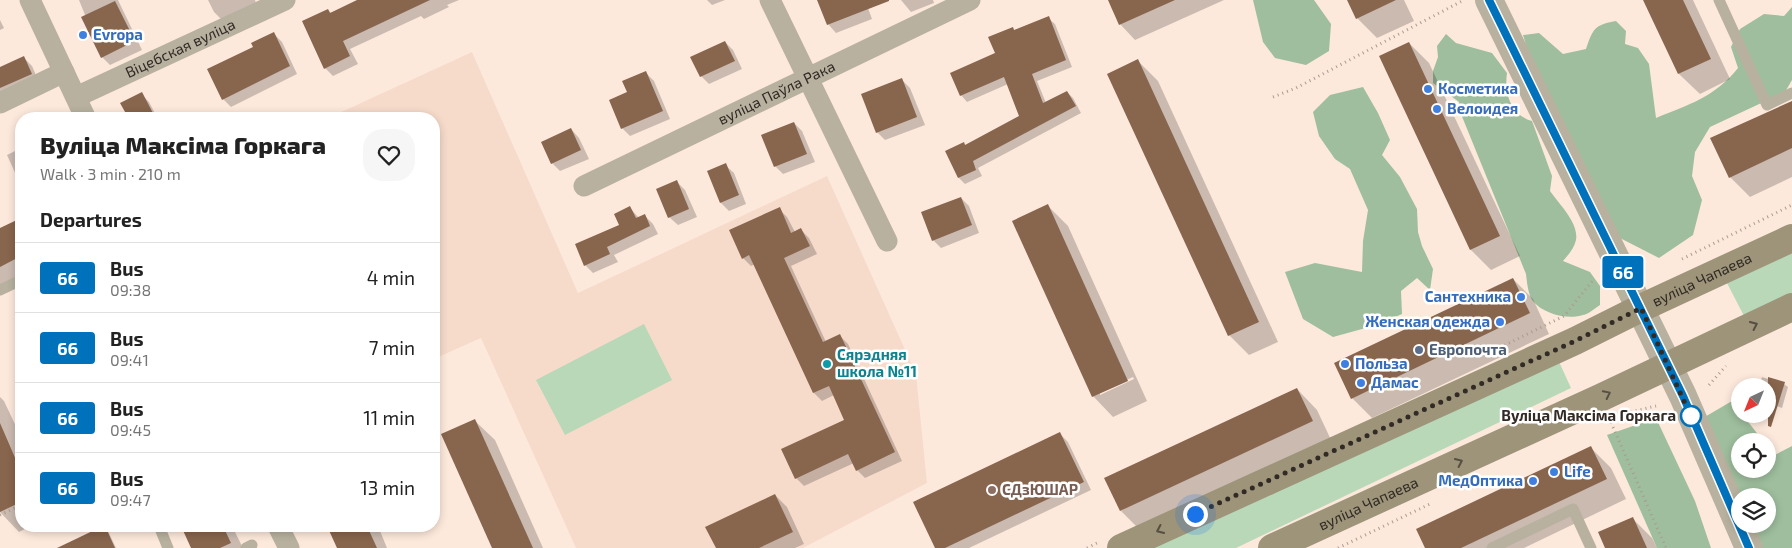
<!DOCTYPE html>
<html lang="en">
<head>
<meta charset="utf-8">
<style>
  :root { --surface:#fff; --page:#f6f6f6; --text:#222; --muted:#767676; --line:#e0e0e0 }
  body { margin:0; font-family:"Exo 2",sans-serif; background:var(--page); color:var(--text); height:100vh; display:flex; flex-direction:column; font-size:19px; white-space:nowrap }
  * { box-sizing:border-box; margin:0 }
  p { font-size:16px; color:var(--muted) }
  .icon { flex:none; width:28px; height:28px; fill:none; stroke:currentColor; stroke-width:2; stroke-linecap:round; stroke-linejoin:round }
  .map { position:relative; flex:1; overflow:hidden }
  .side { position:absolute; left:15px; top:112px; width:425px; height:420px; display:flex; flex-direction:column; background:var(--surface); border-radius:20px; box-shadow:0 2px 8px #0003 }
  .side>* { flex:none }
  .badge { padding:0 10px; border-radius:4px; font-size:18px; line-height:32px }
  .needle { width:32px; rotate:223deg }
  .controls { position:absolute; left:1731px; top:378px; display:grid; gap:10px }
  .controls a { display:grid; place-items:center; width:45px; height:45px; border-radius:50%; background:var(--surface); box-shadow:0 2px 8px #0003; font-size:25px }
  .you { position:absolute; width:25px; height:25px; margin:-12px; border:4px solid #fff; border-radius:50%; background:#1a73e8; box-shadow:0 0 0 8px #1a73e833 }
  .map>.badge { position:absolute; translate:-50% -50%; box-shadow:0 0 0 2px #fff }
  h2 { padding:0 25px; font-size:19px; line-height:45px }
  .round { display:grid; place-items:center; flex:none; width:52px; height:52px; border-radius:20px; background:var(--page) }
  .head { display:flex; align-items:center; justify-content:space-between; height:85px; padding:0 25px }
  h1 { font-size:24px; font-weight:800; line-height:38px }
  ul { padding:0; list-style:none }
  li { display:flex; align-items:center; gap:15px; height:70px; padding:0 25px; border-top:1px solid var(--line) }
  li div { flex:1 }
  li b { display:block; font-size:19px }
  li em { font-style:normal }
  li .badge { min-width:55px; font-weight:700; text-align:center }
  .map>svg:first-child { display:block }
  .built { fill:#f6dbcb }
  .green { fill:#b8d8b8 }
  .forest { fill:#9ebe9d }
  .shadow { fill:#0003; fill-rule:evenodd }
  .building { fill:#88654d }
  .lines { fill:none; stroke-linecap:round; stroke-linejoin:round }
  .path { stroke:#aa9b92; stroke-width:3; stroke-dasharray:1 4; stroke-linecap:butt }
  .service { stroke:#b8b19f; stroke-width:11 }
  .minor { stroke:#b8b19f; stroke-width:21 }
  .tertiary { stroke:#b8b19f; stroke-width:28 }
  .secondary { stroke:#9e9479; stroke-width:28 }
  .oneway { stroke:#574f42 }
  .line-casing { stroke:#fff; stroke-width:11 }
  .line { stroke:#0072bc; stroke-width:8 }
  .walk { stroke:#312a25; stroke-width:5; stroke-dasharray:0 9 }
  .shop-dot { fill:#3f7fe0; stroke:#fff; stroke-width:2 }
  .service-dot { fill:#5c6f8a; stroke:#fff; stroke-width:2 }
  .culture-dot { fill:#0f9aa8; stroke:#fff; stroke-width:2 }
  .stop-dot { fill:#fff; stroke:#0072bc; stroke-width:2.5 }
  .education-dot { fill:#8d6e63; stroke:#fff; stroke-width:2 }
  .labels { text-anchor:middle; stroke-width:5; stroke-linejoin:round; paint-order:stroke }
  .shop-label { font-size:15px; font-weight:bold; fill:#366cbe; stroke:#fff; text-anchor:start }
  .street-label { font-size:15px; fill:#312a25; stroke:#fff }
  .service-label { font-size:15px; font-weight:bold; fill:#4e5e75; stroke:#fff; text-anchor:start }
  .culture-label { font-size:15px; font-weight:bold; fill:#0d838f; stroke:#fff; text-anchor:start }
  .stop-label { font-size:15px; font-weight:bold; fill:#312a25; stroke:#fff; text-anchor:end }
  .education-label { font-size:15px; font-weight:bold; fill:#785e54; stroke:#fff; text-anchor:start }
</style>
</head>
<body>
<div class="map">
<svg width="1792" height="548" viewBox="0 0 1792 548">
  <rect width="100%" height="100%" fill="#fde9dc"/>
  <path class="built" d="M 472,52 L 578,293 L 827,176 L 916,374 L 927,483 L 803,548 L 576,548 L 481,338 L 434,359 L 434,119 L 326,119 Z"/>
  <g class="green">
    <path d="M 1792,253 L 1792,293 L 1744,316 L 1727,283 Z"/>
    <path d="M 644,324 L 672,380 L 565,435 L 536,380 Z"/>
    <path d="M 1555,353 L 1571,388 L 1236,548 L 1139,548 Z"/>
  </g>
  <g class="forest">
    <path d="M 1253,0 L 1314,0 L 1331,24 L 1329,51 L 1306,65 L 1275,58 L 1263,42 Z"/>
    <path d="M 1792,7 L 1792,80 L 1785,92 L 1710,127 L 1695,152 L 1692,176 L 1702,200 L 1693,235 L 1659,258 L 1618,237 L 1540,89 L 1523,35 L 1539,33 L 1563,54 L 1586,49 C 1593,29 1594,25 1616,21 L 1626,31 L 1625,44 L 1638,48 L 1649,64 L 1656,118 C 1688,105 1715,97 1738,68 L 1731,47 L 1740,29 L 1764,14 L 1784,16 Z"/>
    <path d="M 1446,34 L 1456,43 L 1492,53 L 1507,73 C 1504,94 1511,115 1532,121 L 1552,176 L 1550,191 C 1559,204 1579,223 1576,240 C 1574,249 1568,255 1563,261 L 1590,272 L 1600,286 L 1600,305 C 1595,308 1589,314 1583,315 C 1568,320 1543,314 1533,301 C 1528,295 1527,282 1526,274 L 1461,114 L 1459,102 L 1433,83 L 1433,71 L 1438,57 L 1437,46 Z"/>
    <path d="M 1363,87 L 1378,113 L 1390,140 L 1382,155 L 1400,177 L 1417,209 L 1418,232 L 1422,246 L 1433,269 L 1430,290 L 1417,278 L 1401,291 L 1402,314 L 1373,326 L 1333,337 L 1303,319 L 1285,272 L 1315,263 L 1362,272 L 1363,241 L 1368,210 L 1350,169 L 1335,159 L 1319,136 L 1313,112 L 1330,95 Z"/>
    <path d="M 1732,401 L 1763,441 L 1740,441 L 1740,469 L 1768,469 L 1768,448 L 1773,456 L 1792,446 L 1792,548 L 1763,548 L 1752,524 L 1768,524 L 1768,496 L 1740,496 L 1703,418 Z"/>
    <path d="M 1656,418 L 1695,501 L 1711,548 L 1657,548 L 1607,435 Z"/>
  </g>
  <g class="shadow">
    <path d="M 79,0 L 118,0 L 142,50 L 110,65 L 102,57 Z"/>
    <path d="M 208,0 L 255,0 L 256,3 L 222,20 L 214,12 Z"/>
    <path d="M 360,0 L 459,0 L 447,5 L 449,7 L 424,19 L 421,16 L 350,49 L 358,64 L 333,76 L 325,68 L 328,10 L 332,14 Z"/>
    <path d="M 707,0 L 725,0 L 712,5 Z"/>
    <path d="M 819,0 L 865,0 L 872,19 L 836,33 L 828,24 Z"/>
    <path d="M 901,0 L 933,0 L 934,3 L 911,12 Z"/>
    <path d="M 1109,0 L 1224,0 L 1135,40 L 1120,24 Z"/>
    <path d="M 1348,0 L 1404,0 L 1414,21 L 1377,38 L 1357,18 Z"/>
    <path d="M 1645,0 L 1693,0 L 1730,79 L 1700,94 L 1679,74 Z"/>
    <path d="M 1048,18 L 1055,24 L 1072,67 L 1037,81 L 1046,103 L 1067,92 L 1073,98 L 1081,113 L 978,168 L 982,176 L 965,184 L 959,178 L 947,151 L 964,144 L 966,146 L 1021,117 L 1008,84 L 967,102 L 961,95 L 996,54 L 1013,29 L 1015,31 Z"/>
    <path d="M 0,20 L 4,28 L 0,30 Z"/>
    <path d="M 273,33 L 282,42 L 297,74 L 231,107 L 223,99 L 254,47 Z"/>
    <path d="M 725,42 L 733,50 L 742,69 L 709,84 L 701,76 Z"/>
    <path d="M 1409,43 L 1429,63 L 1520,256 L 1491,270 L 1471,250 L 1381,56 Z"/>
    <path d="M 24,58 L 32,66 L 39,82 L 0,100 L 0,68 Z"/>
    <path d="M 1138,61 L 1158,81 L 1278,342 L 1249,355 L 1229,335 Z"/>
    <path d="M 646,73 L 654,81 L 670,119 L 630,136 L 622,128 Z"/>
    <path d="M 902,80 L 910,88 L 925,125 L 885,140 L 877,132 Z"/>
    <path d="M 141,94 L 149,102 L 158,119 L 130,119 Z"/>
    <path d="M 1792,102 L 1792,177 L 1750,197 L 1730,177 Z"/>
    <path d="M 794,123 L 802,131 L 815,162 L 783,174 L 775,166 Z"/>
    <path d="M 571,129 L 579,138 L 589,159 L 560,171 L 552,163 Z"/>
    <path d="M 21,148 L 21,186 L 7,155 Z"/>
    <path d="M 725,165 L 734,173 L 746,204 L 729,211 L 721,203 Z"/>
    <path d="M 676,181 L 685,190 L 697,217 L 678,225 L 669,217 Z"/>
    <path d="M 961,198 L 969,206 L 979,233 L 941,248 L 933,240 Z"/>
    <path d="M 1048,206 L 1068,226 L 1147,401 L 1113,417 L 1093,396 ZM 1133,377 L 1134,379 L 1100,395 L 1100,392 Z"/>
    <path d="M 630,208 L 639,218 L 645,216 L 653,224 L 658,234 L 614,255 L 618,262 L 593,273 L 585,265 L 621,226 Z"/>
    <path d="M 779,209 L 787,217 L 795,232 L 801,230 L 809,238 L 817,254 L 791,266 L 826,342 L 840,336 L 848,344 L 902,461 L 865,478 L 857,470 L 854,463 L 804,486 L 796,478 L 846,421 L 834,395 L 822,401 L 814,393 L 755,264 L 751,266 L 743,258 Z"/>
    <path d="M 21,219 L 21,278 L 0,289 L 0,230 Z"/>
    <path d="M 1513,279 L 1533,299 L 1549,334 L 1372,418 L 1352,398 Z"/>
    <path d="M 1762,377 L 1784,384 L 1788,387 L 1782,408 L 1768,403 L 1768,386 L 1759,386 Z"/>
    <path d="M 1297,389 L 1317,410 L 1332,442 L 1141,531 L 1121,511 Z"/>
    <path d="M 0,397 L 4,401 L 21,437 L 17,439 L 21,448 L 21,526 L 31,526 L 19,532 L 0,512 Z"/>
    <path d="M 474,420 L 495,440 L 543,548 L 494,548 Z"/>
    <path d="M 1060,434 L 1068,442 L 1091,490 L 969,548 L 936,548 Z"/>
    <path d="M 1591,448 L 1611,468 L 1626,499 L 1524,548 L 1426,548 Z"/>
    <path d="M 775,495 L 787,507 L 804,544 L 795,548 L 717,548 Z"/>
    <path d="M 1632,518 L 1652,538 L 1657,548 L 1606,548 Z"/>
    <path d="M 182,526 L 232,526 L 243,548 L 192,548 Z"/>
    <path d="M 328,526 L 378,526 L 387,548 L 338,548 Z"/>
    <path d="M 104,527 L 108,531 L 116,548 L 60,548 Z"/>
  </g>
  <g class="building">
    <path d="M 357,0 L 430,0 L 343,41 L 350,56 L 324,69 L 302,21 L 328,9 L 330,13 Z"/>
    <path d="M 817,0 L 889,0 L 889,1 L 827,25 Z"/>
    <path d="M 1108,0 L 1175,0 L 1119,25 Z"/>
    <path d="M 1347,0 L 1396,0 L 1356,19 Z"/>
    <path d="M 1643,0 L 1683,0 L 1711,59 L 1678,74 Z"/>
    <path d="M 115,1 L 135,41 L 101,58 L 81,17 Z"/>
    <path d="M 1049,16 L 1066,60 L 1032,74 L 1043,103 L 1067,91 L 1076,106 L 973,161 L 976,170 L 958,178 L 945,151 L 964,142 L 965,145 L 1019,116 L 1004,77 L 960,96 L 950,73 L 995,53 L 988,37 L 1013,27 L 1014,30 Z"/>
    <path d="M 274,32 L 290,66 L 222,100 L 207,69 L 253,47 L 251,43 Z"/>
    <path d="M 725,41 L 735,61 L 700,77 L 690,57 Z"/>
    <path d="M 1409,42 L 1500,236 L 1470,250 L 1379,56 Z"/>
    <path d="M 24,56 L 32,74 L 0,88 L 0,67 Z"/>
    <path d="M 1138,59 L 1259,322 L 1228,336 L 1107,74 Z"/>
    <path d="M 646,71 L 663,111 L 621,129 L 609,100 L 627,92 L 622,81 Z"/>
    <path d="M 902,78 L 917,117 L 876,133 L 861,94 Z"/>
    <path d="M 142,92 L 156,119 L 129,119 L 120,103 Z"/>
    <path d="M 1792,101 L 1792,148 L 1729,178 L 1710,138 Z"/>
    <path d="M 794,122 L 807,154 L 774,167 L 761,135 Z"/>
    <path d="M 571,128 L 581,150 L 551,164 L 541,142 Z"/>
    <path d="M 726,163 L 739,195 L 720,203 L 707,171 Z"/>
    <path d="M 677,180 L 689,209 L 668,218 L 656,189 Z"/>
    <path d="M 961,197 L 972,225 L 932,241 L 921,212 Z"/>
    <path d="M 1048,204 L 1128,381 L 1092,397 L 1012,221 Z"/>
    <path d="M 630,206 L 636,218 L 645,214 L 650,226 L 607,247 L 610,254 L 584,266 L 575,244 L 619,225 L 614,214 Z"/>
    <path d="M 780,207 L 791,233 L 801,228 L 810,246 L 784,258 L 823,342 L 840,334 L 895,452 L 856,471 L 848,454 L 795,479 L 781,449 L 844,420 L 829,386 L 813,393 L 749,255 L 742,259 L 729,230 Z"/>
    <path d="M 21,218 L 21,256 L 0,267 L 0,228 Z"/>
    <path d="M 1513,278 L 1530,313 L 1351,399 L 1334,363 Z"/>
    <path d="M 1768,377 L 1785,382 L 1771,427 L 1768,426 Z"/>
    <path d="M 1297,388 L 1313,421 L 1120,511 L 1104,478 Z"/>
    <path d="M 475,419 L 533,548 L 492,548 L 441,434 Z"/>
    <path d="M 0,423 L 16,460 L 21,457 L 21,502 L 0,512 Z"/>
    <path d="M 1060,432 L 1084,482 L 945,548 L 935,548 L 913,502 Z"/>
    <path d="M 1591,446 L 1607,479 L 1461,548 L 1425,548 L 1416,529 Z"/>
    <path d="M 775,494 L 793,532 L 759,548 L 716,548 L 705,527 Z"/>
    <path d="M 1633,517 L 1647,548 L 1605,548 L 1598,532 Z"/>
    <path d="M 103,526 L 105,526 L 115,548 L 57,548 Z"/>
    <path d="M 181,526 L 223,526 L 231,543 L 220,548 L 191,548 Z"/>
    <path d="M 327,526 L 367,526 L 377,548 L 337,548 Z"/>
  </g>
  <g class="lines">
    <g class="path">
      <path d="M 1273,97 L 1296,88 L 1464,0"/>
      <path d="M 1682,259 L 1792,205"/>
      <path d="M 1491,352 L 1564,316 L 1594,279"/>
      <path d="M 1709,385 L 1726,366"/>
      <path d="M 1626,413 L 1656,406"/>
      <path d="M 1609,418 L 1666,548"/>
      <path d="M 0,515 L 21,505"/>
      <path d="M 1087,548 L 1099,542"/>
      <path d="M 1338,548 L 1430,504"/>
    </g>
    <g class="service">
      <path d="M 1719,0 L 1767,105 L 1792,93"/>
      <path d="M 0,290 L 21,280"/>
      <path d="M 159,526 L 168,548"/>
      <path d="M 246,548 L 252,545"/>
      <path d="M 1492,548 L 1573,509 L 1591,548"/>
    </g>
    <g class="minor">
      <path d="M 30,0 L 86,119"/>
      <path d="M 770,0 L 887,241"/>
      <path id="s1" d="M 76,97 L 285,0"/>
      <path d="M 0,103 L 64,72"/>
      <path id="s2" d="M 584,186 L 970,0"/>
      <path d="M 278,526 L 289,548"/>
    </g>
    <path class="tertiary" d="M 1489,0 L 1683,396 L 1749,548"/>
    <g class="secondary">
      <path id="s3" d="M 1121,548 L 1575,341 L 1641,308 L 1792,238"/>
      <path id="s4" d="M 1272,548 L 1600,398 L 1792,307"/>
    </g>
  </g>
  <defs><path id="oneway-chevron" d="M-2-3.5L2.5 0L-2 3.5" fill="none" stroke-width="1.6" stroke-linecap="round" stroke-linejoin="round" transform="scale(1.25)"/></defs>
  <g class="oneway">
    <use href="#oneway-chevron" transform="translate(1754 325) rotate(-25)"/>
    <use href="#oneway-chevron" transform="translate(1607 394) rotate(-26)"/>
    <use href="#oneway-chevron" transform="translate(1459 462) rotate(-25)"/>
    <use href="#oneway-chevron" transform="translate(1160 530) rotate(155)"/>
  </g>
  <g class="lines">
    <defs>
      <path id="line" d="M 1489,0 L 1683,396 L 1749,548"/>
    </defs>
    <use href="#line" class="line-casing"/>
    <use href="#line" class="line"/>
    <path class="walk" d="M 1195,514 L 1575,341 L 1641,308 L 1691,416"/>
  </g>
  <g class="shop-dot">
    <circle cx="83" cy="35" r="5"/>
    <circle cx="1428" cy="89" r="5"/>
    <circle cx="1437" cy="109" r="5"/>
    <circle cx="1521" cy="297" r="5"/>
    <circle cx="1500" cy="322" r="5"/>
    <circle cx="1345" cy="364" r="5"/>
    <circle cx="1361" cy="383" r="5"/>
    <circle cx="1554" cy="472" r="5"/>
    <circle cx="1533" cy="481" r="5"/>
  </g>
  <circle class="service-dot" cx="1419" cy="350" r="5"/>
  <circle class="culture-dot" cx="827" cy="364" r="5"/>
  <circle class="stop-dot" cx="1691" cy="416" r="10"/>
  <circle class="education-dot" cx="992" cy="490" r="5"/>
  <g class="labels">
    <g class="shop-label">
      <text x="93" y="40">Evropa</text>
      <text x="1438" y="94">Косметика</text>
      <text x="1447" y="114">Велоидея</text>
      <text x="1511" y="302" text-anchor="end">Сантехника</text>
      <text x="1490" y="327" text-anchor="end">Женская одежда</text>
      <text x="1355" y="369">Польза</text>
      <text x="1371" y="388">Дамас</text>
      <text x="1564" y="477">Life</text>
      <text x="1523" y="486" text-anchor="end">МедОптика</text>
    </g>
    <g class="street-label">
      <text dy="5" stroke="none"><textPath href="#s1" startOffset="115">Віцебская вуліца</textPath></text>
      <text dy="5" stroke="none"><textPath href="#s2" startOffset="214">вуліца Паўла Рака</textPath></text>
      <text dy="5" stroke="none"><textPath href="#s3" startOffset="640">вуліца Чапаева</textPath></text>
      <text dy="5" stroke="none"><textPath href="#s4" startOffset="106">вуліца Чапаева</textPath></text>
    </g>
    <g class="service-label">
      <text x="1429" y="355">Европочта</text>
    </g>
    <g class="culture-label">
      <text x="837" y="360">Сярэдняя<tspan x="837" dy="17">школа №11</tspan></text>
    </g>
    <g class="stop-label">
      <text x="1676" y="421">Вуліца Максіма Горкага</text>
    </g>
    <g class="education-label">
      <text x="1002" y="495">СДзЮШАР</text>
    </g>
  </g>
</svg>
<div class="controls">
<a><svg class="needle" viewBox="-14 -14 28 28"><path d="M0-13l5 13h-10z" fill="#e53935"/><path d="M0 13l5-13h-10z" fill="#767676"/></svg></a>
<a><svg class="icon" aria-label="locate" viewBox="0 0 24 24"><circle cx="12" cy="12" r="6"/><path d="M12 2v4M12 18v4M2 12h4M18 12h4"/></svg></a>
<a><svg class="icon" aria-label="layers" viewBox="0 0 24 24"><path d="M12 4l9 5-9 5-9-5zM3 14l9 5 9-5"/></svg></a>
</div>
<div class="you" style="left:1195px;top:514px"></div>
<b class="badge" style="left:1623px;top:272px;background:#0072bc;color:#fff">66</b>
<section class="side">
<div class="head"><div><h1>Вуліца Максіма Горкага</h1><p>Walk · 3 min · 210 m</p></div><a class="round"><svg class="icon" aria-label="heart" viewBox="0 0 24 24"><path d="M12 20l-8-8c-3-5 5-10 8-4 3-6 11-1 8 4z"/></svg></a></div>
<h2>Departures</h2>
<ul>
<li><span class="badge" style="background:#0072bc;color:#fff">66</span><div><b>Bus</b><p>09:38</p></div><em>4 min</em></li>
<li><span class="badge" style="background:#0072bc;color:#fff">66</span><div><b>Bus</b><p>09:41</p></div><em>7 min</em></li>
<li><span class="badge" style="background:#0072bc;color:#fff">66</span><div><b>Bus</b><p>09:45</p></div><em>11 min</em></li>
<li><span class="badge" style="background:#0072bc;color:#fff">66</span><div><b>Bus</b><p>09:47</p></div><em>13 min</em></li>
</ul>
</section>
</div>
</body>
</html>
